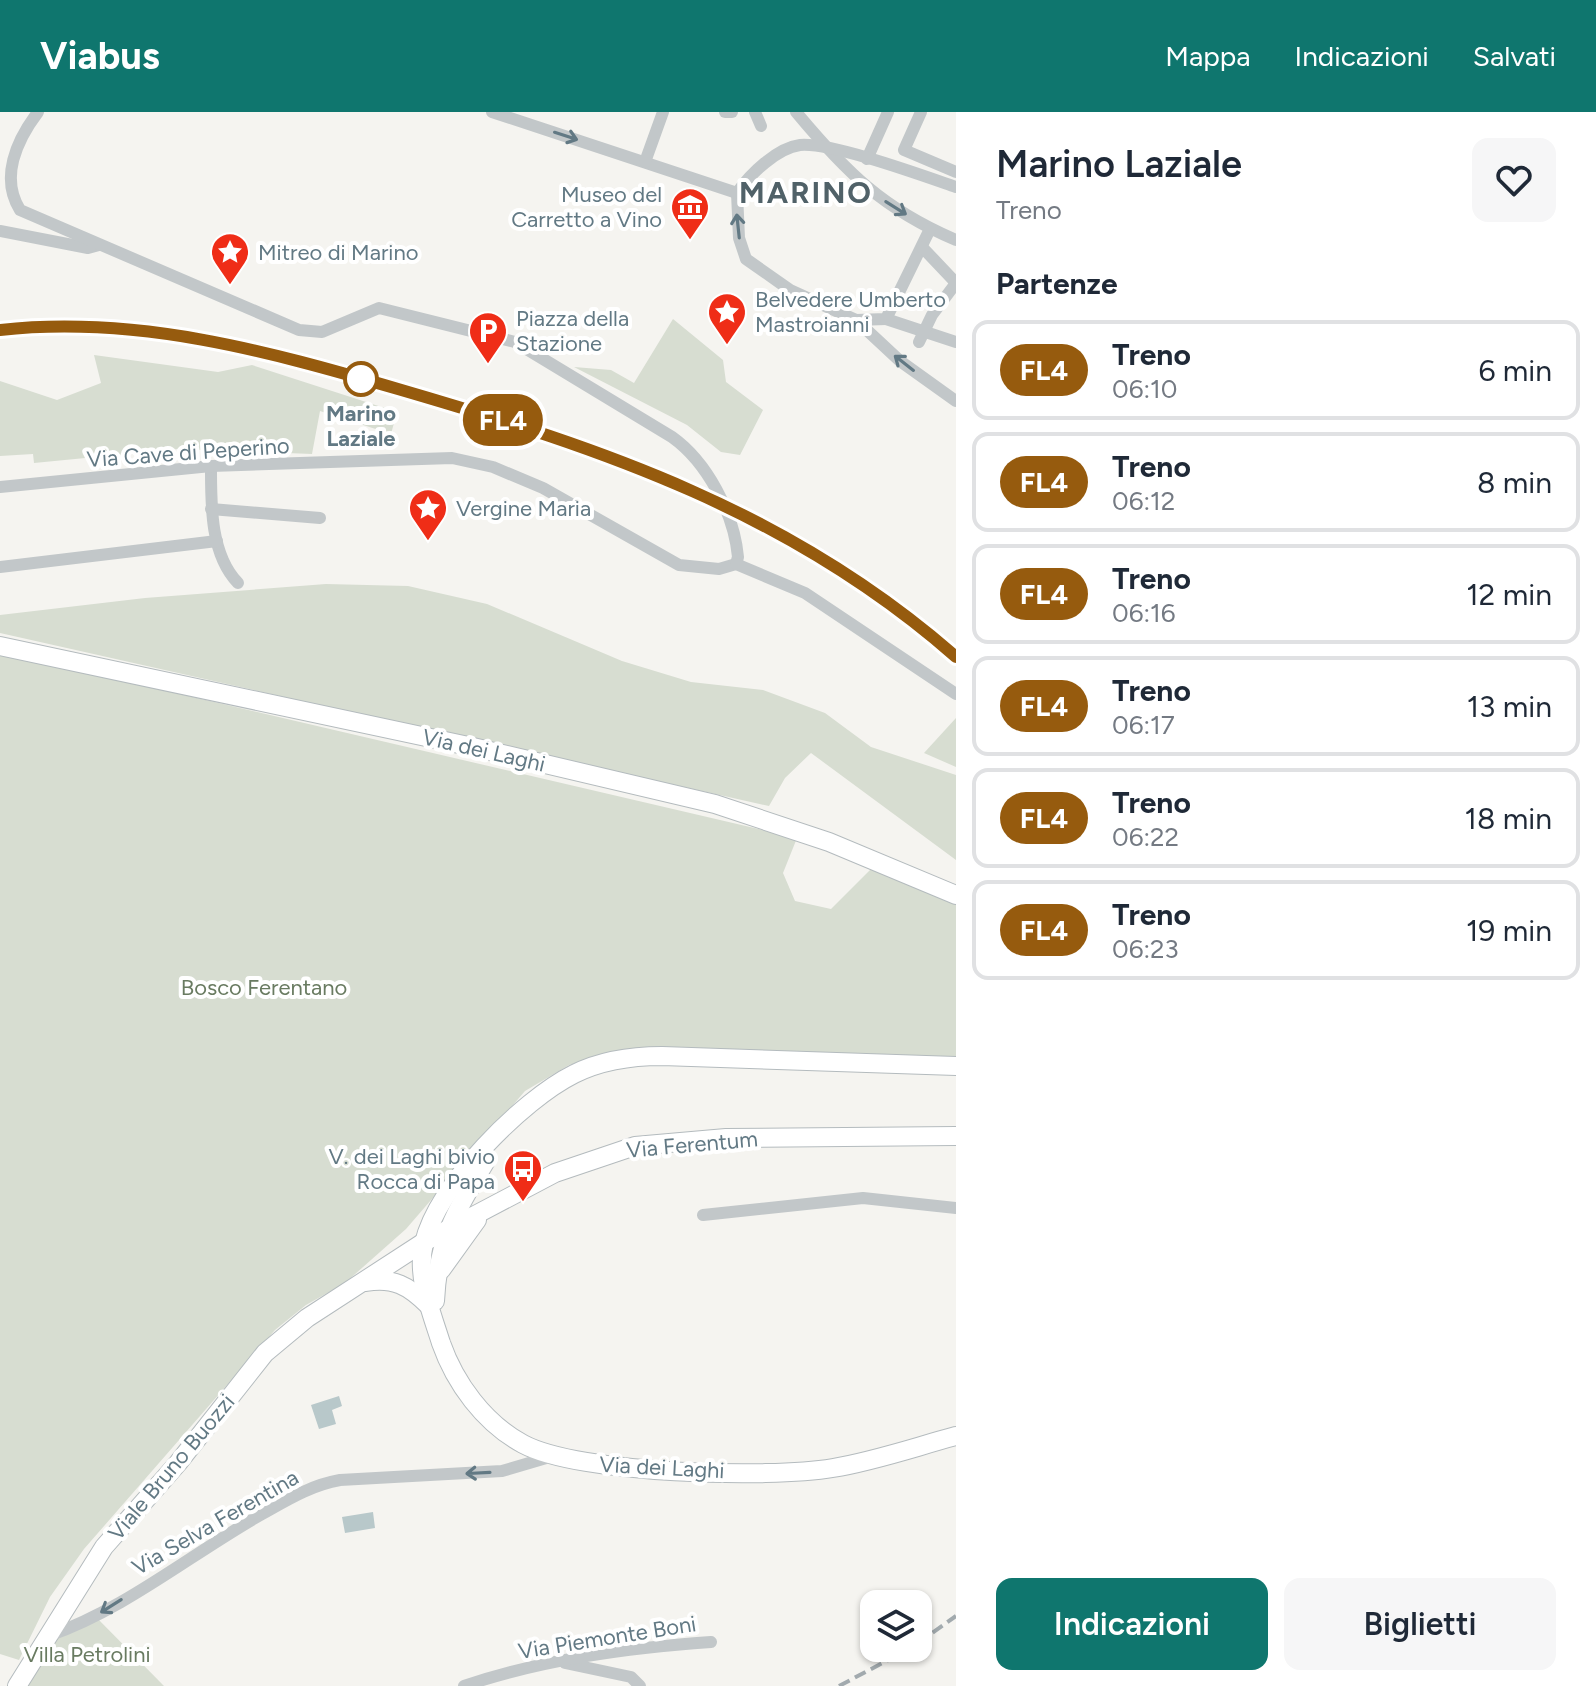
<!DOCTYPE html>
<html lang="it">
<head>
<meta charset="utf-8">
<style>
  :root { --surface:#fff; --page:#f6f6f7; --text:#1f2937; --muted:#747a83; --line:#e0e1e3; --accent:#0f766e }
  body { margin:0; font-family:Figtree,sans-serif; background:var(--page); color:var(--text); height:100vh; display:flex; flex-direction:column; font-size:30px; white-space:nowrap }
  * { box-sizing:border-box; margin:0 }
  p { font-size:26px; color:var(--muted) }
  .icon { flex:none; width:44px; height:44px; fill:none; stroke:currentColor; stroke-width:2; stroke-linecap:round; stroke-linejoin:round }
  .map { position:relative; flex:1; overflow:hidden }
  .details { display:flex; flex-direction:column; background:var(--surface); width:640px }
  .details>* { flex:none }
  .badge { padding:0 16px; border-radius:26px; font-size:28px; line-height:52px }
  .tools { position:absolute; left:860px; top:1478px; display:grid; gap:16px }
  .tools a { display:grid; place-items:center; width:72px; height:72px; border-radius:16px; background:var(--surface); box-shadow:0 2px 6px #0004; font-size:40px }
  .map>.badge { position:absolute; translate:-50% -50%; box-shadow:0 0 0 4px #fff }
  h2 { padding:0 40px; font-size:30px; line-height:72px }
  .round { display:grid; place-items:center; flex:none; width:84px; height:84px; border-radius:16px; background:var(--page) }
  .head { display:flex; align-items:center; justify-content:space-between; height:136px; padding:0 40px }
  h1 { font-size:38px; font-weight:600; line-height:60px }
  .primary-button { display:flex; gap:16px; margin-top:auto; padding:16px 40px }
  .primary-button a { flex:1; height:92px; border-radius:16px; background:var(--accent); color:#fff; font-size:32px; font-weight:600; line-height:92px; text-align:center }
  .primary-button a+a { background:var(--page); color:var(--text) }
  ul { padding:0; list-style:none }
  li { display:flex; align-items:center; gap:24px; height:100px; margin:0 16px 12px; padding:0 24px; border:4px solid var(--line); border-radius:16px }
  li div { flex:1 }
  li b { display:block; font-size:30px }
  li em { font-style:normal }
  li .badge { min-width:88px; font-weight:700; text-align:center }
  header { display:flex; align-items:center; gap:48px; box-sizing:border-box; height:112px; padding:0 40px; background:var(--accent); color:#fff }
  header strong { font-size:38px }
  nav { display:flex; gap:44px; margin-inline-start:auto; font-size:28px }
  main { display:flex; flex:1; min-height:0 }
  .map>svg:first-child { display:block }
  .green { fill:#d7ddd1 }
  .water { fill:#b8c8ca }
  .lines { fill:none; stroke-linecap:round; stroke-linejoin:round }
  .secondary-casing { stroke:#b4bbbe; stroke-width:20 }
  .street { stroke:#c2c7c9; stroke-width:12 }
  .secondary { stroke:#fff; stroke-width:18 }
  .rail { stroke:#a2aaae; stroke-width:4; stroke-dasharray:12 6; stroke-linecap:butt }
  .oneway { stroke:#627984 }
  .line-casing { stroke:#fff; stroke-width:18 }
  .line { stroke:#965b0e; stroke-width:12 }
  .stop-dot { fill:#fff; stroke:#965b0e; stroke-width:4 }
  .labels { text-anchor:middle; stroke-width:8; stroke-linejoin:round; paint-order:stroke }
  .poi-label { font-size:22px; fill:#627984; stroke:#fff; text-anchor:start }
  .stop-label { font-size:22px; font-weight:bold; fill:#627984; stroke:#fff }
  .street-label { font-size:22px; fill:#627984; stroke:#fff }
  .park-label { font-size:22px; fill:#697b61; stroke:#fff }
  .district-label { font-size:30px; font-weight:bold; letter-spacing:2px; fill:#506168; stroke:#fff }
</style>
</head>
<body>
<header>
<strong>Viabus</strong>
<nav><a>Mappa</a><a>Indicazioni</a><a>Salvati</a></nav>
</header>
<main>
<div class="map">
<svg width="956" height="1574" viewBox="0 0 956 1574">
  <rect width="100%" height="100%" fill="#f5f4f0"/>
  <g class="green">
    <path d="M 673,207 L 723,248 L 726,270 L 763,298 L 740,343 L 721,340 L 687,313 L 574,255 L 611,258 L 634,271 Z"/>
    <path d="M 94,243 L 218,260 L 252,253 L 397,300 L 391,322 L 320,299 L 312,342 L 178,337 L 34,351 L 33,342 L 0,344 L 0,269 L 57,288 L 101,271 Z"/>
    <path d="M 326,472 L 408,474 L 487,492 L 622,549 L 691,570 L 763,578 L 825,601 L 871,635 L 956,663 L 956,748 L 811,641 L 785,666 L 769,694 L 0,521 L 0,503 L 145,486 Z"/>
    <path d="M 0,540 L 797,726 L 783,761 L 795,789 L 831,797 L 871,757 L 956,790 L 956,949 L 674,936 L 623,938 L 569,953 L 525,979 L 406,1117 L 345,1171 L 306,1193 L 275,1218 L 84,1437 L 50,1485 L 19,1548 L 0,1542 Z"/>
    <path d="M 956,606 L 956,655 L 924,641 Z"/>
    <path d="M 95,1504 L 164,1574 L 27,1574 L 48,1524 Z"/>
  </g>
  <g class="water">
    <path d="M 339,1284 L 342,1294 L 332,1298 L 336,1312 L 319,1317 L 311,1293 Z"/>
    <path d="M 373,1400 L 375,1416 L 345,1421 L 342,1405 Z"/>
  </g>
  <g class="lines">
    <defs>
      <g id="secondary">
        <path d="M 0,534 L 473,635 L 715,692 L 829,730 L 956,783"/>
        <path d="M 956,954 L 662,944 C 632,944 600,949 574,962 C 522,988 437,1073 424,1131 C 416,1164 431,1199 441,1231 C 455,1271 484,1311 523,1332 C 579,1362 769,1367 833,1356 C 875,1349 915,1335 956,1324"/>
        <path d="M 441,1158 L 477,1108"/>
        <path d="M 366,1170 C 393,1165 409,1174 428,1193"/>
        <path d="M 435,1189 C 438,1127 456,1099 487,1047"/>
        <path d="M 17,1574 L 104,1435 L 178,1351 L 265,1241 L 307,1206 L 424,1130 L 555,1061 L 635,1034 L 726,1026 L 956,1024"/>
      </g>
    </defs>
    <use href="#secondary" class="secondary-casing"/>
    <g class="street">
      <path d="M 492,0 L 737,81"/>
      <path d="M 725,0 L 732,0"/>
      <path d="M 755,0 L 761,14"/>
      <path d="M 796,0 C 846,60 883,97 956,128"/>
      <path d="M 921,0 L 904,38 L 956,60"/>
      <path d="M 867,47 L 888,0"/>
      <path d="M 645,50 L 663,0"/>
      <path d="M 737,81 L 739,126 L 746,147 L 790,178 L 856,208 L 886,207 L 930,117"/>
      <path d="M 737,81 C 750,62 777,36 800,33 C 831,30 924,64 956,75"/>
      <path d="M 0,119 L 88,136 L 99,133"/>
      <path d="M 922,135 L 956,171"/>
      <path d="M 886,207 L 956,230"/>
      <path d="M 856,208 L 900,249 L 956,289"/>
      <path d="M 919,230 L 932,203 L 956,171"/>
      <path d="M 211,354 C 211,392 210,442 238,471"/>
      <path d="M 0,375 L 211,354 L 452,346 L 493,355 L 543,376 L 679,453 L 719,457 L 736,452 L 738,445 C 734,401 707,350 672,325 L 515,230 L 379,196 L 322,220 L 299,218 L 20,98 C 0,66 16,29 38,0"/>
      <path d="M 211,397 L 320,406"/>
      <path d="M 736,452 L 805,481 L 956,582"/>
      <path d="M 0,455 L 217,429"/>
      <path d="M 703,1103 L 863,1086 L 956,1096"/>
      <path d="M 48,1524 C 124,1498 191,1442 262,1402 C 287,1388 311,1373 340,1368 L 502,1359 L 553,1344"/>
      <path d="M 565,1551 L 631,1565 L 640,1574"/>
      <path d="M 464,1574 C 544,1547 628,1536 711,1530"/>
    </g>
    <use href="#secondary" class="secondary"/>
    <g class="rail">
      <path d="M 0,218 C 139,204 260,238 392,276 C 598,335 792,401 956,545"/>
      <path d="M 918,1531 L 956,1504"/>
      <path d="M 839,1574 L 911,1536"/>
    </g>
  </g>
  <defs><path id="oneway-shaft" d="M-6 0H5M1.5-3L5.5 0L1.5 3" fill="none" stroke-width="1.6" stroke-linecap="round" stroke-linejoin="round" transform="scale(2)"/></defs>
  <g class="oneway">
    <use href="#oneway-shaft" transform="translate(566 24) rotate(18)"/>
    <use href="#oneway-shaft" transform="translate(896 96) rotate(32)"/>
    <use href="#oneway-shaft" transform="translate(738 114) rotate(-96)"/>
    <use href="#oneway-shaft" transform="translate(904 251) rotate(-142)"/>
    <use href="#oneway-shaft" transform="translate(478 1361) rotate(177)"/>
    <use href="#oneway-shaft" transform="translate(111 1494) rotate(148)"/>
  </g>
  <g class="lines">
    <defs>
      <path id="line" d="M 0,218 C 138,203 267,239 398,277 C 604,337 791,400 956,545"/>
    </defs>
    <use href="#line" class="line-casing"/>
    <use href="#line" class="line"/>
  </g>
  <defs>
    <symbol id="museum-pin" viewBox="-11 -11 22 30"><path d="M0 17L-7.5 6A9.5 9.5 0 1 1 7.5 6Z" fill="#ef2d17" stroke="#fff"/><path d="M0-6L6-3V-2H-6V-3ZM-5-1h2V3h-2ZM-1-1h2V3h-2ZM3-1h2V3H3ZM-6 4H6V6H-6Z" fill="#fff"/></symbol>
    <symbol id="sight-pin" viewBox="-11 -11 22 30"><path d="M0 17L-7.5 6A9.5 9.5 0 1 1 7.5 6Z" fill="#ef2d17" stroke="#fff"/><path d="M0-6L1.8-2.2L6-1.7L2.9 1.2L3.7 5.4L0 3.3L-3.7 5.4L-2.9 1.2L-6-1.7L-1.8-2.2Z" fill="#fff"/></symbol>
    <symbol id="parking-pin" viewBox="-11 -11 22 30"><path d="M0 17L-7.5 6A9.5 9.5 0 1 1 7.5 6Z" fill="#ef2d17" stroke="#fff"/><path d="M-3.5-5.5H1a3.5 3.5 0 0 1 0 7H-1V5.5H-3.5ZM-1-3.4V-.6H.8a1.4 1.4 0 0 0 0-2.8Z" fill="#fff"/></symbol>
    <symbol id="bus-pin" viewBox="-11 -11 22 30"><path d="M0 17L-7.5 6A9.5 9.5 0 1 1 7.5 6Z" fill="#ef2d17" stroke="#fff"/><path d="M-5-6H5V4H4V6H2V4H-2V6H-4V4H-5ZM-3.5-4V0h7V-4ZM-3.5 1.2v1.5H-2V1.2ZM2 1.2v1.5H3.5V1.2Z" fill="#fff"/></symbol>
  </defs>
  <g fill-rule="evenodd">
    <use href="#museum-pin" x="668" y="73" width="44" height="60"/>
    <use href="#sight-pin" x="208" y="118" width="44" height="60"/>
    <use href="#sight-pin" x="705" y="178" width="44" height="60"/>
    <use href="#parking-pin" x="466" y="197" width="44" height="60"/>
    <use href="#sight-pin" x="406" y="374" width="44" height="60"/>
    <use href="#bus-pin" x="501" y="1035" width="44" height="60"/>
  </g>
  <circle class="stop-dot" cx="361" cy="267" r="16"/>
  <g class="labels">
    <g class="poi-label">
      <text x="662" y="90" text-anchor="end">Museo del<tspan x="662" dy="25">Carretto a Vino</tspan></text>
      <text x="258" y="148">Mitreo di Marino</text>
      <text x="755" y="195">Belvedere Umberto<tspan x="755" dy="25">Mastroianni</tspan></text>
      <text x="516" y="214">Piazza della<tspan x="516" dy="25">Stazione</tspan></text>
      <text x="456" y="404">Vergine Maria</text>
      <text x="495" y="1052" text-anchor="end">V. dei Laghi bivio<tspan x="495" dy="25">Rocca di Papa</tspan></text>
    </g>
    <g class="stop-label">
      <text x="361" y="309">Marino<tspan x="361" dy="25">Laziale</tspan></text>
    </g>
    <g class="street-label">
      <text transform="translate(188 340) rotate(-4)" y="8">Via Cave di Peperino</text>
      <text transform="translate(484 638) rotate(13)" y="8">Via dei Laghi</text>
      <text transform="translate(692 1032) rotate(-5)" y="8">Via Ferentum</text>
      <text transform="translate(171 1355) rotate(-50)" y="8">Viale Bruno Buozzi</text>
      <text transform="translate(662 1355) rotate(3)" y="8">Via dei Laghi</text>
      <text transform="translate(215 1410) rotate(-30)" y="8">Via Selva Ferentina</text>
      <text transform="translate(607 1525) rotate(-9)" y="8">Via Piemonte Boni</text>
    </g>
    <g class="park-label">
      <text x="264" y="883">Bosco Ferentano</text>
      <text x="87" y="1550">Villa Petrolini</text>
    </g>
    <g class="district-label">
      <text x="806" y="91">MARINO</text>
    </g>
  </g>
</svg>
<div class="tools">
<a><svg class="icon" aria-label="layers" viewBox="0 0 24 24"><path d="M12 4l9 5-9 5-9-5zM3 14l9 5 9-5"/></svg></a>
</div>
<b class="badge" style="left:503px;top:308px;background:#965b0e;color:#fff">FL4</b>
</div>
<section class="details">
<div class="head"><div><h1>Marino Laziale</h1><p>Treno</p></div><a class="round"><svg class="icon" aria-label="heart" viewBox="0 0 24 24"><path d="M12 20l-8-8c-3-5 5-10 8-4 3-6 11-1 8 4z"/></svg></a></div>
<h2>Partenze</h2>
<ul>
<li><span class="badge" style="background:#965b0e;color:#fff">FL4</span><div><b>Treno</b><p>06:10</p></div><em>6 min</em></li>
<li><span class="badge" style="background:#965b0e;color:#fff">FL4</span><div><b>Treno</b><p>06:12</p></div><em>8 min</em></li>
<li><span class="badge" style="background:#965b0e;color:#fff">FL4</span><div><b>Treno</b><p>06:16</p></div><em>12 min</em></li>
<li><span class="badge" style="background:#965b0e;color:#fff">FL4</span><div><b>Treno</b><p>06:17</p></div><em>13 min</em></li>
<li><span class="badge" style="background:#965b0e;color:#fff">FL4</span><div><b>Treno</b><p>06:22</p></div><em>18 min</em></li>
<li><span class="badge" style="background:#965b0e;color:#fff">FL4</span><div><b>Treno</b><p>06:23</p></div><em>19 min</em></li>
</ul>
<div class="primary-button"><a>Indicazioni</a><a>Biglietti</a></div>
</section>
</main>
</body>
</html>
